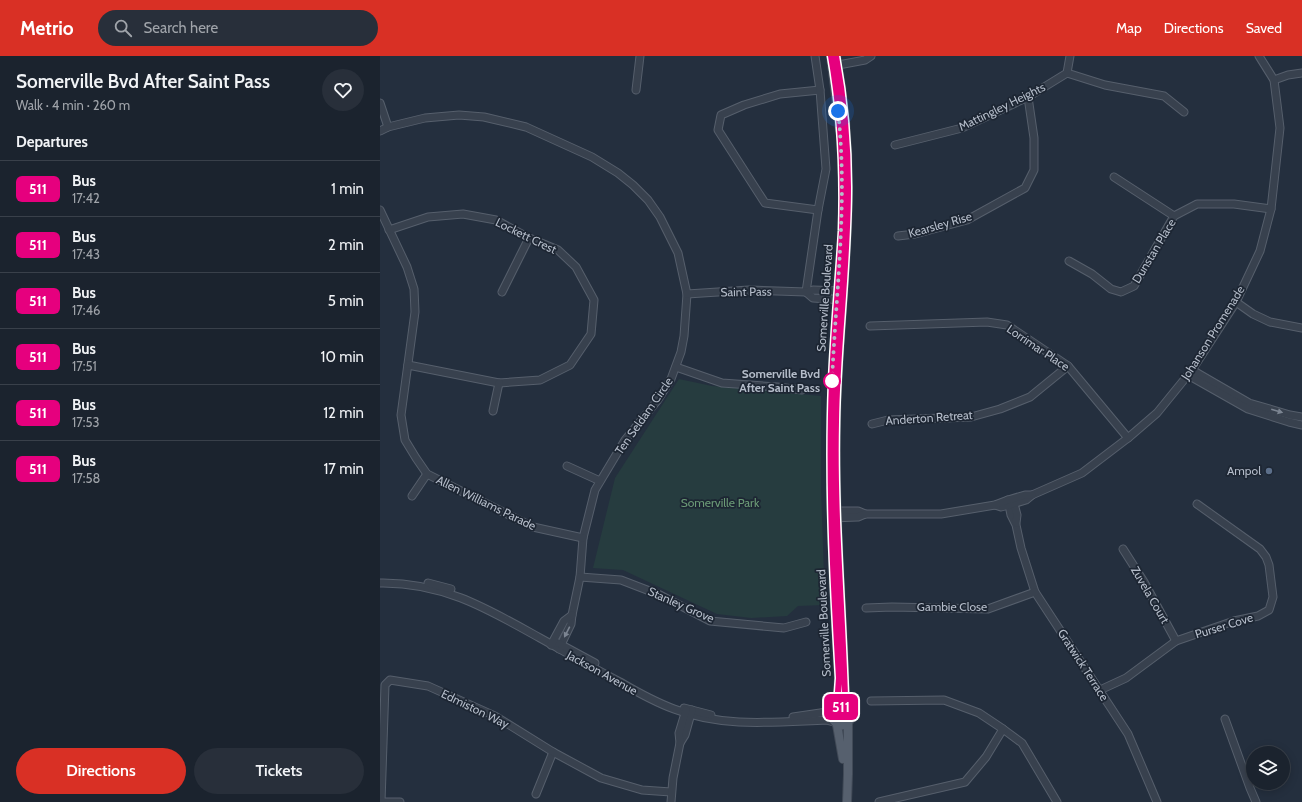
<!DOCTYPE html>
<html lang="en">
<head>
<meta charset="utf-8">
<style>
  :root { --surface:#1b232e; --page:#282f3a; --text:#f1f3f6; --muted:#a0a4aa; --line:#39404a; --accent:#d93025 }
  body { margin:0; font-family:Cabin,sans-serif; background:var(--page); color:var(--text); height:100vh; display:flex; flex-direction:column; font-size:15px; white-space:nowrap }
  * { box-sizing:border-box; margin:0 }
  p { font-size:13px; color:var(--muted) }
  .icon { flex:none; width:22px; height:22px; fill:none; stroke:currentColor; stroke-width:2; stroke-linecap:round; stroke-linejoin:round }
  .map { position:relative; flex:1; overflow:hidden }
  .panel { display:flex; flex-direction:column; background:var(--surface); width:380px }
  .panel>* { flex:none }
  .badge { padding:0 8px; border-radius:6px; font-size:14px; line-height:26px }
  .buttons { position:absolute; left:866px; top:690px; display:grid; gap:8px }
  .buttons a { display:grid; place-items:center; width:44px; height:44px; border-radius:50%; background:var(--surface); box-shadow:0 2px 10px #0003,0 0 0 1px var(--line); font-size:20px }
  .you { position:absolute; width:20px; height:20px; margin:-10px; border:3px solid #fff; border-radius:50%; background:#1a73e8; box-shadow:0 0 0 6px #1a73e833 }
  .map>.badge { position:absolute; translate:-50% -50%; box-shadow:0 0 0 2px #fff }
  h2 { padding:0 16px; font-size:15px; line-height:36px }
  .round { display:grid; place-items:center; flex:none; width:42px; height:42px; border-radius:21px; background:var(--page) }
  .overview { display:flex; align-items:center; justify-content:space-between; height:68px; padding:0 16px }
  h1 { font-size:19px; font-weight:600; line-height:30px }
  .cta { display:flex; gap:8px; margin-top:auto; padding:8px 16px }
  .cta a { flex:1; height:46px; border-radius:24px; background:var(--accent); color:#fff; font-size:16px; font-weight:600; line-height:46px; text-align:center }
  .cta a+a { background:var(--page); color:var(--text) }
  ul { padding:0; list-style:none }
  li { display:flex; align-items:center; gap:12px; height:56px; padding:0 16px; border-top:1px solid var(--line) }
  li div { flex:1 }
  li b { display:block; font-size:15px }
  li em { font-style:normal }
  li .badge { min-width:44px; font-weight:700; text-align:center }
  header { display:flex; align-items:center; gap:24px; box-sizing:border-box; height:56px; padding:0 20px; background:var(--accent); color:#fff }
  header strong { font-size:19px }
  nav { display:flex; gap:22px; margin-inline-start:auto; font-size:14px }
  .search { width:280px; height:36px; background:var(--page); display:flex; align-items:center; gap:10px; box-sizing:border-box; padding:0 14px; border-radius:22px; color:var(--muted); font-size:15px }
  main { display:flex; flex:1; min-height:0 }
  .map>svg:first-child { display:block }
  .green { fill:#263c3f }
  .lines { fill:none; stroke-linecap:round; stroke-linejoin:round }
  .minor-casing { stroke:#565f6c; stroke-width:9 }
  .major-casing { stroke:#414a57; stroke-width:10 }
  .minor { stroke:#38414e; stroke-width:7 }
  .major { stroke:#56606e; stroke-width:8 }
  .oneway { fill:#7c8592 }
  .line-casing { stroke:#fff; stroke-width:9 }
  .line { stroke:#e6007e; stroke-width:6 }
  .walk { stroke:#b4bcc9; stroke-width:4; stroke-dasharray:0 7.2 }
  .stop-dot { fill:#fff; stroke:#e6007e; stroke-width:2 }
  .service-dot { fill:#5c6f8a; stroke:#1d2633; stroke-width:1.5 }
  .labels { text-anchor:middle; stroke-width:3.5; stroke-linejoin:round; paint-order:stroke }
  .street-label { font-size:12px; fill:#b4bcc9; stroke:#1d2633 }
  .stop-label { font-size:12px; font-weight:bold; fill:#b4bcc9; stroke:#1d2633; text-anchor:end }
  .poi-label { font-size:12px; fill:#b4bcc9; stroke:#1d2633; text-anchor:end }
  .park-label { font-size:12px; fill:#6b9a76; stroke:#1d2633 }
</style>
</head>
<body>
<header>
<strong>Metrio</strong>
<div class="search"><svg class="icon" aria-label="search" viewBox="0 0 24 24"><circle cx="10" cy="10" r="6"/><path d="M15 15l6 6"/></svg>Search here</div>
<nav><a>Map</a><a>Directions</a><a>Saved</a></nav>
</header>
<main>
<section class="panel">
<div class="overview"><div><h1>Somerville Bvd After Saint Pass</h1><p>Walk · 4 min · 260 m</p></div><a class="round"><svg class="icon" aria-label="heart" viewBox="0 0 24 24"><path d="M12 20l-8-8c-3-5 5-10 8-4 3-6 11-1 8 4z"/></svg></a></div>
<h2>Departures</h2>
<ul>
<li><span class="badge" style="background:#e6007e;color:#fff">511</span><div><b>Bus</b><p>17:42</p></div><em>1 min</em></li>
<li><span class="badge" style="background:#e6007e;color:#fff">511</span><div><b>Bus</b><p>17:43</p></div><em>2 min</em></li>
<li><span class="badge" style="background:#e6007e;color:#fff">511</span><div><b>Bus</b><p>17:46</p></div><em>5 min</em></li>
<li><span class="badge" style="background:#e6007e;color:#fff">511</span><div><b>Bus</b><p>17:51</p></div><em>10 min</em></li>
<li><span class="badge" style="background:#e6007e;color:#fff">511</span><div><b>Bus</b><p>17:53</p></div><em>12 min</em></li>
<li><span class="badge" style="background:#e6007e;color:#fff">511</span><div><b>Bus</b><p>17:58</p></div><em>17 min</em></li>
</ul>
<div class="cta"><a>Directions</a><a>Tickets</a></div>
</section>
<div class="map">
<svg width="922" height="746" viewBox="0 0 922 746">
  <rect width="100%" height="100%" fill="#242f3e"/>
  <path class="green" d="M 299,323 L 332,330 L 441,340 L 441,432 L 445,549 L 418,550 L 407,560 L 371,562 L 337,558 L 243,514 L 213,512 L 235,422 Z"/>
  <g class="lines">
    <defs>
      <g id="minor">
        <path d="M 453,10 L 485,4 L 491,0"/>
        <path d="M 687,17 L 725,29 L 784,40 L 804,56"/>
        <path d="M 894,24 L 908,19 L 922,17"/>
        <path d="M 256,34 L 260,0"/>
        <path d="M 0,47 L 8,71"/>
        <path d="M 0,75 L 8,71 L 45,62 L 79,59 L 104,61 L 146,71 L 212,101 L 238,117 L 253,129 L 268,144 L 280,161 L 298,197 L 307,238 L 304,280 L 301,296 L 291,323 L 277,345 L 245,384 L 215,434 L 203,482 L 200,521 L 192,559 L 191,568 L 179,593"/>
        <path d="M 515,89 L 582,72 L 648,41 L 687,17 L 690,0"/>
        <path d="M 734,121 L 794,160"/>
        <path d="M 0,154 L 27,211 L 34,233 L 35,256 L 21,359 L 25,384 L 36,402 L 47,418 L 153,471 L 203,482"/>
        <path d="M 438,154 L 385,147 L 338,74 L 341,59 L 364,49 L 400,38 L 440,34"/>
        <path d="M 9,174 L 48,161 L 83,158 L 116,164 L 149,182 L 178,194 L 196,211 L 214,244 L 211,278 L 190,309 L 160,324 L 119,327 L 28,309"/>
        <path d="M 518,180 L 535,178 L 587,164 L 645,132 L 654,114 L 654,82 L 648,41"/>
        <path d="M 689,205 L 712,218 L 731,233 L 741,236 L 754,230 L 794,160 L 817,148 L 854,148 L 891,153"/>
        <path d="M 122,236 L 149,182"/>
        <path d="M 426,236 L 438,154 L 446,113 L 440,34 L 435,0"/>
        <path d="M 426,236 L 433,242 L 462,244"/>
        <path d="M 307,238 L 369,234 L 426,236 L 433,234 L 463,235"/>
        <path d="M 856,246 L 873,258 L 890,266 L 922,272"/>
        <path d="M 490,270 L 607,266 L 627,269 L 688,310 L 748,382"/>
        <path d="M 296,311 L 342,327 L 397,331 L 422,334"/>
        <path d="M 812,314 L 869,347 L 910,359 L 922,361"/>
        <path d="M 808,319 L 868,353 L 909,366 L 922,369"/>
        <path d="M 113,355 L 119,327"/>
        <path d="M 492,368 L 508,364 L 591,361 L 620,353 L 650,341 L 688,310"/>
        <path d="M 187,410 L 220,425"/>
        <path d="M 32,440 L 47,418"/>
        <path d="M 628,444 L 631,459 L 636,469 L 641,492 L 655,536 L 748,678 L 777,746"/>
        <path d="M 633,444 L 637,459 L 636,467"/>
        <path d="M 615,449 L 621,451 L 629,449 L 646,444 L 652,439 L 702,417 L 748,382 L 777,357 L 812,314 L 856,246 L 880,195 L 891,153 L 900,72 L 894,24 L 879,0"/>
        <path d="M 453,455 L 478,455 L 485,458"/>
        <path d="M 452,462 L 478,461 L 485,458 L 561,458 L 615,449 L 628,444 L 645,439 L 652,439"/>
        <path d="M 743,493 L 764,526 L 796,585"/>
        <path d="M 200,521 L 241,524 L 280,539 L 330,565 L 404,572 L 426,566"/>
        <path d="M 0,527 C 63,526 108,553 160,582 C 187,597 213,612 240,626 C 257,636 275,646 294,653 C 343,672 395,666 446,664 L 454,666"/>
        <path d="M 48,527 L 71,533"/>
        <path d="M 486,552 L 512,551 L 608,553 L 655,536"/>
        <path d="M 178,587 L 215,607"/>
        <path d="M 171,589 L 184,565 L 192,559"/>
        <path d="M 720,634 L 746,622 L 796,585 L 854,565 L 878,560 L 889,554 L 893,541 L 889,509 L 886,501 L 880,493 L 817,448"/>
        <path d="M 491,645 L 564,644 L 599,657 L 623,673 L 642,687 L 677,746"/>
        <path d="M 304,652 L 331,659"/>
        <path d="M 413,661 L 454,655"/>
        <path d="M 845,663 L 870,732 L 876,746"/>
        <path d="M 300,687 L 305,679 L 312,654"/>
        <path d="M 156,738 L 173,696"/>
        <path d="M 1,746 L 5,629 L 10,624 L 48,630 L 115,660 L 173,696 L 221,722 L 262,734 L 291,736"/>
        <path d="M 1,746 L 20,746"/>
        <path d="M 291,746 L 293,722 L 300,687 L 299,677 L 306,654"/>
        <path d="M 499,746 L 585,726 L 606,701 L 623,673"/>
      </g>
      <g id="major">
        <path d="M 451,0 L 460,74"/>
        <path d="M 456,0 C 464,43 468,88 468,131 C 468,210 457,288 456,366 C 454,457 462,548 465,639 C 466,645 471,658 470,662 C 468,673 455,671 452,661 L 455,654 C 459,651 464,650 468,654"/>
        <path d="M 451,432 L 454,531 L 459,622 L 458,636 L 455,654"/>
        <path d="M 457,669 L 463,703"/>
        <path d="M 467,746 L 468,718 L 468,667"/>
      </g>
    </defs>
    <use href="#minor" class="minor-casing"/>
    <use href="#major" class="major-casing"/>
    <use href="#minor" class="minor"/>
    <use href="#major" class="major"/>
  </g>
  <defs><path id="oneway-solid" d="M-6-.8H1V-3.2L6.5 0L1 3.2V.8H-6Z"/></defs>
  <g class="oneway">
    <use href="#oneway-solid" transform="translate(897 355) rotate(16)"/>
    <use href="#oneway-solid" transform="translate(187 576) rotate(117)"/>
  </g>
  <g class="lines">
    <defs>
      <path id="line" d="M 451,0 C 461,57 464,116 462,175 C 459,225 454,275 452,325 C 448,424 453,523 459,622 L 458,636 L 454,654 C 459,651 464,651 468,654 L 465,640 C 462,548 454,457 456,366 C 457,288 468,210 468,131 C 468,88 464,43 456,0"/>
    </defs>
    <use href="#line" class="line-casing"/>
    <use href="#line" class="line"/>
    <path class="walk" d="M 452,325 C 456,235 468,145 458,55"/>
  </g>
  <circle class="stop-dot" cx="452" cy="325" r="8"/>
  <circle class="service-dot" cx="889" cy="415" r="4"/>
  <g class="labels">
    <g class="street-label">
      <text transform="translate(622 51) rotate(-26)" y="4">Mattingley Heights</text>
      <text transform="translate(560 169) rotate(-16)" y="4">Kearsley Rise</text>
      <text transform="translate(146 180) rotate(26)" y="4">Lockett Crest</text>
      <text transform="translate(774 195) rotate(-59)" y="4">Dunstan Place</text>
      <text transform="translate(366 236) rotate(-1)" y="4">Saint Pass</text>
      <text transform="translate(445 242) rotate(-86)" y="4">Somerville Boulevard</text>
      <text transform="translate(833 277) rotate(-58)" y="4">Johanson Promenade</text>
      <text transform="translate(658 292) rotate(34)" y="4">Lorrimar Place</text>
      <text transform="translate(264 360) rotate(-55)" y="4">Ten Seldam Circle</text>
      <text transform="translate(549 362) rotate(-4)" y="4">Anderton Retreat</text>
      <text transform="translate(106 447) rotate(26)" y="4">Allen Williams Parade</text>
      <text transform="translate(770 539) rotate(60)" y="4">Zuvela Court</text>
      <text transform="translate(301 549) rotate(24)" y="4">Stanley Grove</text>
      <text x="572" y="555">Gambie Close</text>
      <text transform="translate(444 567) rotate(-93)" y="4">Somerville Boulevard</text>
      <text transform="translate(844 570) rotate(-17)" y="4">Purser Cove</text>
      <text transform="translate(703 609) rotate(57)" y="4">Gratwick Terrace</text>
      <text transform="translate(222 617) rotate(29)" y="4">Jackson Avenue</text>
      <text transform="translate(95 653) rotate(26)" y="4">Edmiston Way</text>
    </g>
    <g class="stop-label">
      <text x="440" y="322">Somerville Bvd<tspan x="440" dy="14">After Saint Pass</tspan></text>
    </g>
    <g class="poi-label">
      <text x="881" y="419">Ampol</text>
    </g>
    <g class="park-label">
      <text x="340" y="451">Somerville Park</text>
    </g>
  </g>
</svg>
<div class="buttons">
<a><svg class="icon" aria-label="layers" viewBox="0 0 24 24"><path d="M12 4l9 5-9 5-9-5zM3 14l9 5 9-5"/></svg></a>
</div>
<div class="you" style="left:458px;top:55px"></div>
<b class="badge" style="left:461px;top:651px;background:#e6007e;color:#fff">511</b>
</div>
</main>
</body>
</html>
